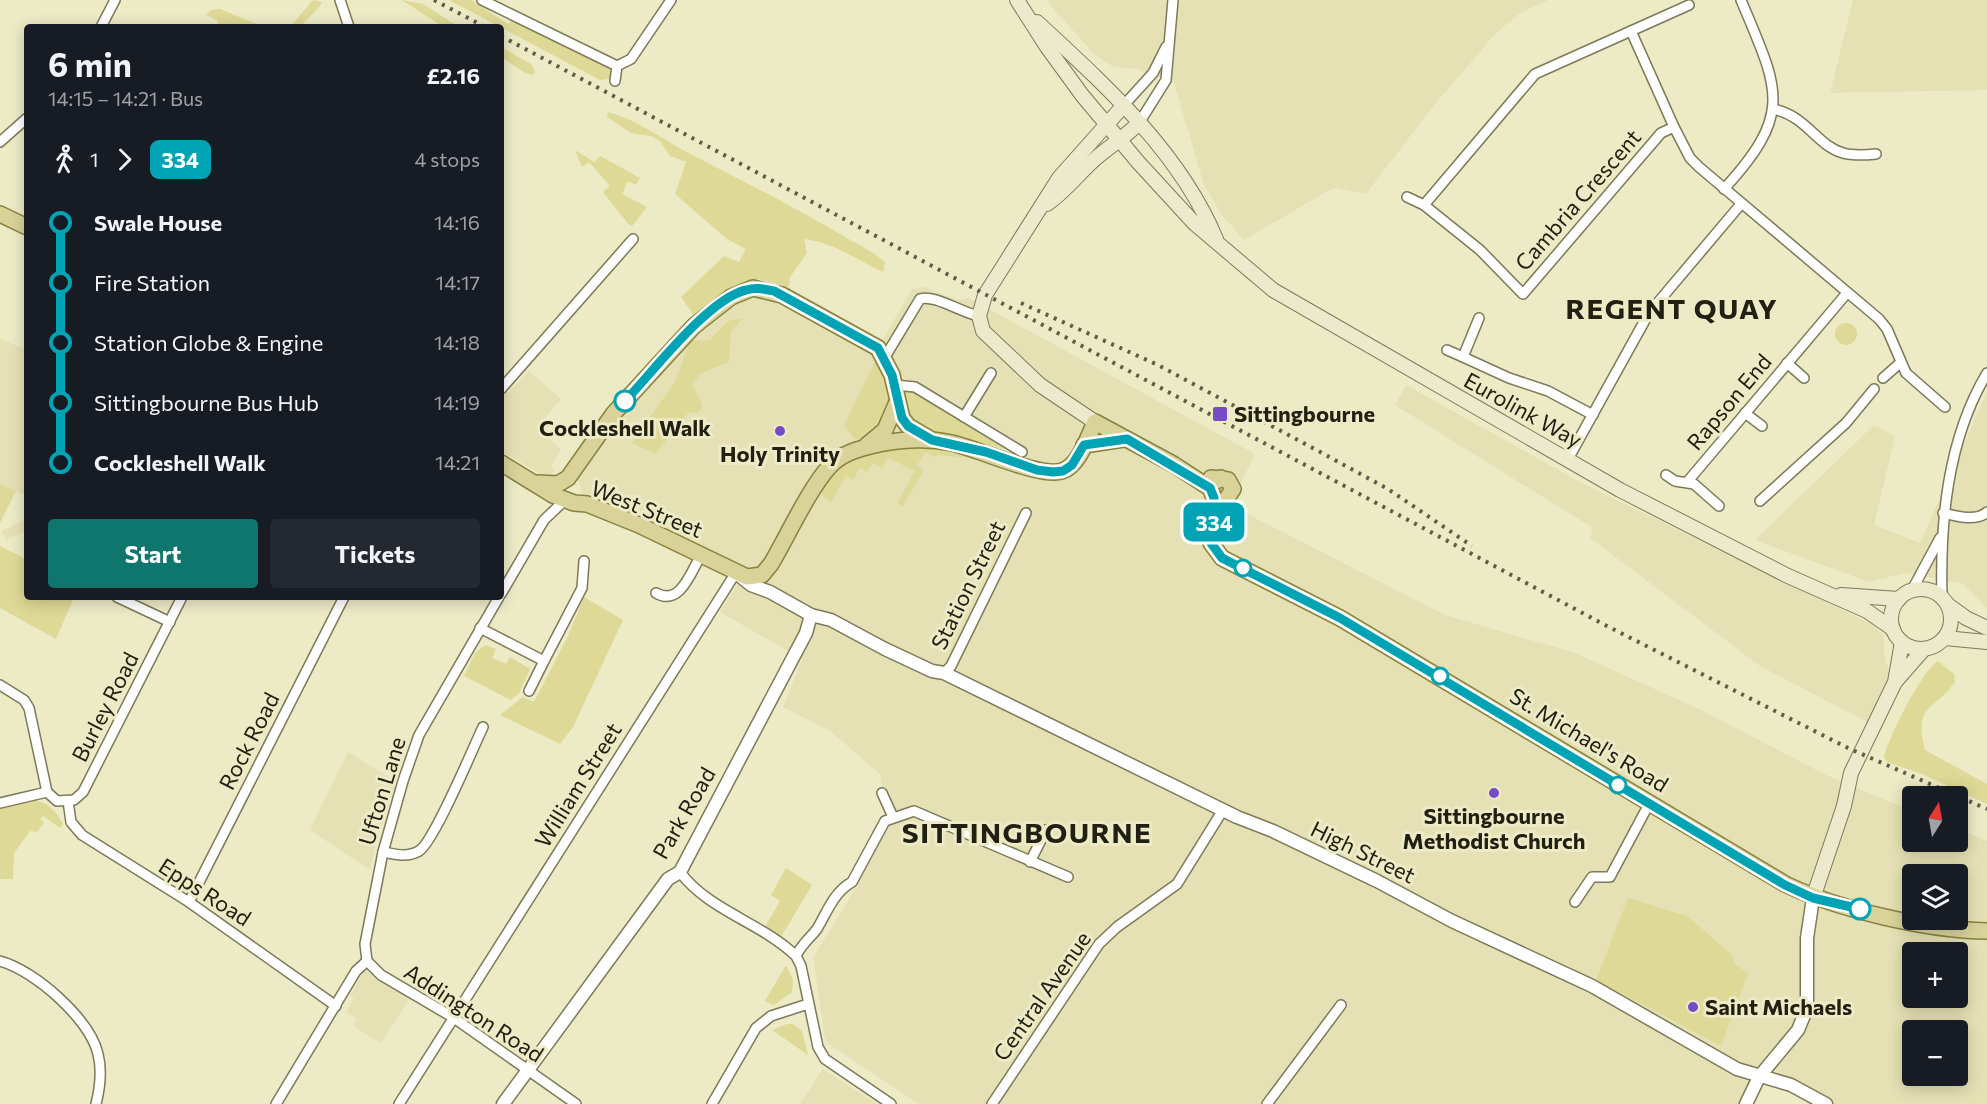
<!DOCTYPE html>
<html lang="en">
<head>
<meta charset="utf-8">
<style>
  :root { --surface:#171b24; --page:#242831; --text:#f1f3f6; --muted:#9ea1a6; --accent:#0f766e }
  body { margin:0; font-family:Commissioner,sans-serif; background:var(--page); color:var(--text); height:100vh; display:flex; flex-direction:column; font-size:22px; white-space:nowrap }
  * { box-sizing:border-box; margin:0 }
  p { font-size:20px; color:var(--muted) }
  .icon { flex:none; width:33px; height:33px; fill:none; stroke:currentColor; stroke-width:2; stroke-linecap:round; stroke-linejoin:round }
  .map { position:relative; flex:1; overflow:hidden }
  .drawer { position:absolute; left:24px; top:24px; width:480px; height:576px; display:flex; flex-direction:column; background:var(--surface); border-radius:6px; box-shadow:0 3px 15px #0003 }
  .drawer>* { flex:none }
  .badge { padding:0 12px; border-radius:9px; font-size:21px; line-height:39px }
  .needle { width:39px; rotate:11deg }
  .tools { position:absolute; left:1902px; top:786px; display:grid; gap:12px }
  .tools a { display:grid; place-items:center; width:66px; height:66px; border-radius:6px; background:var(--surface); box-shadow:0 3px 15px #0003; font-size:30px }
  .map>.badge { position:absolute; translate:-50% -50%; box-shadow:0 0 0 3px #fff }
  .legs { display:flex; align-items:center; gap:9px; height:66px; padding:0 24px; font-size:20px }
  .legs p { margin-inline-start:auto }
  .head { display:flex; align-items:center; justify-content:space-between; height:102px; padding:0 24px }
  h1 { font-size:33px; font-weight:700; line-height:45px }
  .button { display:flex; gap:12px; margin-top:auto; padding:12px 24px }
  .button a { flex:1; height:69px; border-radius:6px; background:var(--accent); color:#fff; font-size:24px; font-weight:700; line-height:69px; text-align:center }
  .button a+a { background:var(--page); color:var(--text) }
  ul { padding:0 24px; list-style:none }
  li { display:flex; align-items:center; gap:21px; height:60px; font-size:22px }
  li i { display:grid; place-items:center; width:9px; height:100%; margin:0 8px; background:currentColor }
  li i::after { content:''; width:15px; height:15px; margin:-8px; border:4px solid; border-radius:50%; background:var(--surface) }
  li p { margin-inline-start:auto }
  li:first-child i { background:linear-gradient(#0000 50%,currentColor 0) }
  li:last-child i { background:linear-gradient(currentColor 50%,#0000 0) }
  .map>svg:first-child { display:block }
  .built { fill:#e5e1b5; fill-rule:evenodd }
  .green { fill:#ded996 }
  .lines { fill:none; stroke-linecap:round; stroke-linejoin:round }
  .minor-casing { stroke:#7c7a59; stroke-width:12 }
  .tertiary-casing { stroke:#7c7a59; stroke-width:15 }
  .secondary-casing { stroke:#7c7a59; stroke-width:16 }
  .primary-casing { stroke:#88823f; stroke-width:18 }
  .minor { stroke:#fff; stroke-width:9 }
  .tertiary { stroke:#fff; stroke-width:12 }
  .secondary { stroke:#ece9cd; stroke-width:14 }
  .primary { stroke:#d9d39a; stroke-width:15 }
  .rail { stroke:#5e5d48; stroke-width:4; stroke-dasharray:3 6; stroke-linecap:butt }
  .line-1-casing { stroke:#fff; stroke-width:14 }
  .line-1 { stroke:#00a3b4; stroke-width:9 }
  .stop-1-dot { fill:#fff; stroke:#00a3b4; stroke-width:3 }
  .poi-dot { fill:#754cc4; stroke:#edeac6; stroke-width:2 }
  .labels { text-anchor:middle; stroke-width:6; stroke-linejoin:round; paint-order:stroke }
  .street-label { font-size:22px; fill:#212012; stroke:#edeac6 }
  .poi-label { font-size:22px; font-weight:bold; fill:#212012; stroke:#edeac6; text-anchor:start }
  .stop-label { font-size:22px; font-weight:bold; fill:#212012; stroke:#edeac6 }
  .district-label { font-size:28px; font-weight:bold; letter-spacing:1.5px; fill:#212012; stroke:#edeac6 }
</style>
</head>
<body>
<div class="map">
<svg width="1987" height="1104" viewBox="0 0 1987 1104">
  <rect width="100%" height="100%" fill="#edeac6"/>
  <g class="built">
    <path d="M 1046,0 L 1548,0 L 1519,14 L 1496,33 L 1430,110 L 1366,194 L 1336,188 L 1329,190 L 1244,240 L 1222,215 L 1204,185 L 1174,83 L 1138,69 L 1114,67 L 1107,63 L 1095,55 Z"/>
    <path d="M 1853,0 L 1987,0 L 1987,90 L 1830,93 Z"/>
    <path d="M 758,281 L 881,343 L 912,289 L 924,287 L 957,300 L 969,298 L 1255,454 L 1230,505 L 1445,615 L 1575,653 L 1701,710 L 1826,775 L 1912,811 L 1912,842 L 1958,842 L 1958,829 L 1987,841 L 1987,1104 L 1834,1104 L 1757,1067 L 1738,1104 L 919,1104 L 830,1045 L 825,1038 L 813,957 L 850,898 L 889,824 L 880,774 L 830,731 L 783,707 L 802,659 L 720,612 L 746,570 L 584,499 L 573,463 L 580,444 L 595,422 L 677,330 L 702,306 L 742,283 ZM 1912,874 L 1958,874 L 1958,920 L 1912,920 ZM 1912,952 L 1958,952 L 1958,998 L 1912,998 ZM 1912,1030 L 1958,1030 L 1958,1076 L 1912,1076 Z"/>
    <path d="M 0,339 L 27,350 L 27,496 L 0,484 Z"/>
    <path d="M 529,371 L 561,399 L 538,426 L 561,450 L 551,467 L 555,469 L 549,479 L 501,451 L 501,396 L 504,390 L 509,393 Z"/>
    <path d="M 1406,385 L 1578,481 L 1871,624 L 1884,635 L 1884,653 L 1890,676 L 1869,723 L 1760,666 L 1590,538 L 1593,528 L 1395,405 Z"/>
    <path d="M 1987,392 L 1987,608 L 1962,583 L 1905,573 L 1869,582 L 1755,540 L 1874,425 L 1895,436 L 1874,525 L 1920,543 Z"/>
    <path d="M 27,519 L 27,531 L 6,540 L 2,531 Z"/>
    <path d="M 348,752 L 397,782 L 377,839 L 370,870 L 310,830 Z"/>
    <path d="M 364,970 L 411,996 L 381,1043 L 356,1028 L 354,1024 L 357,1018 L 346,1012 L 354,999 L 350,996 Z"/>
    <path d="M 823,1069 L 866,1097 L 877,1104 L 800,1104 Z"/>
  </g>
  <g class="green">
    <path d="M 313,0 L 322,2 L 320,6 L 300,27 L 290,27 Z"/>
    <path d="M 402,0 L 423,4 L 459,27 L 443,27 Z"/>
    <path d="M 449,0 L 471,0 L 508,24 L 518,16 L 615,61 L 610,79 L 600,80 Z"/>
    <path d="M 220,9 L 264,27 L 219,27 L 217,20 L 206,15 L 211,10 Z"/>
    <path d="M 501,47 L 531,64 L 535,71 L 534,75 L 525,73 L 501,57 Z"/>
    <path d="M 608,112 C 643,122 670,145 702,160 C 747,183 792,206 835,231 C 852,242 870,249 885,262 L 883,272 C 857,260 833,242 804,239 L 807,253 L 790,277 L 789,287 L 759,279 L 734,287 L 695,317 L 681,297 L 724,256 L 739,262 L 746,249 L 727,239 L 675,194 L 686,162 L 670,156 L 660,141 L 651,136 L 631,133 L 607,117 Z"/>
    <path d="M 575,150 L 594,162 L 600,156 L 640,178 L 636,185 L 628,181 L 622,194 L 647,207 L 633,225 L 630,226 L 603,192 L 610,186 L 589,162 L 582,167 Z"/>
    <path d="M 742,319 L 731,331 L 729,362 L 701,373 L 692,384 L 703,406 L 697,413 L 689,412 L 655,454 L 632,443 C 644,422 660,405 673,385 C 681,371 683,355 691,341 L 710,340 L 729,320 Z"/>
    <circle cx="1846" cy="334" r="11"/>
    <path d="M 877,358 C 884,371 894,404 887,418 C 883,426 870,434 863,440 L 855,439 L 844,425 Z"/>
    <path d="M 908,390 L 912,390 L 1006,449 C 973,440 939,436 909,420 L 902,392 Z"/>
    <path d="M 923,446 L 987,459 L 937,455 L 935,457 L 925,452 L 917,466 L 924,470 L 903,506 L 897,503 L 915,471 L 888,458 L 882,468 L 873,463 L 867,472 L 860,468 L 853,480 L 846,476 L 831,502 L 820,493 C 843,453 880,447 923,446 Z"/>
    <path d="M 0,484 L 16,491 L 0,523 Z"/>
    <path d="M 0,546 L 27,560 L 27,597 L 74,597 L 56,639 L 0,608 Z"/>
    <path d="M 584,597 L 623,620 L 573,727 L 560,744 L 500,715 L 523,697 L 534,702 L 568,636 Z"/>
    <path d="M 485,645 L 496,649 L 492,658 L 506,664 L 510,657 L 530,669 L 519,693 L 511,700 L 464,676 L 475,653 Z"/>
    <path d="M 1938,661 L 1954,674 L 1955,682 C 1934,711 1913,704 1925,750 L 1987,784 L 1987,804 L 1922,774 L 1887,762 L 1884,756 C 1891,733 1920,674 1938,661 Z"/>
    <path d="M 26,799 C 46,801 54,807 63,824 L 60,828 L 43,816 L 40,819 L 44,822 L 37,832 L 30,831 L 14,853 L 13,879 L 0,879 L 0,808 Z"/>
    <path d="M 786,868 L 812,885 L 781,937 L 765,927 L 780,901 L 771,895 Z"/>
    <path d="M 1628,898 L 1687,916 L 1731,954 L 1735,964 L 1747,973 L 1750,968 L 1721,1046 L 1596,980 Z"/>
    <path d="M 786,965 L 793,980 L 792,992 L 774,1005 L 765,1001 Z"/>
    <path d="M 787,1024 L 793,1024 L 802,1031 L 808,1055 L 772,1030 Z"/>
  </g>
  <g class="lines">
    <defs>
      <g id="minor">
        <path d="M 340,0 L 349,27"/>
        <path d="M 482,0 L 617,66 L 615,81"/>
        <path d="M 101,27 L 115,0"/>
        <path d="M 1631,31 L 1674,127 L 1661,133 L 1523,294 L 1480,250 L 1424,205 L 1535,74 Z"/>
        <path d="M 1631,31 L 1689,5"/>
        <path d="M 617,66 L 631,59 L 671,0"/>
        <path d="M 1124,105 L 1153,73 L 1166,47"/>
        <path d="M 1773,109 C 1807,116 1816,145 1843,153 C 1854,156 1866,155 1876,154"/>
        <path d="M 1139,123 L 1166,80 L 1173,0"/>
        <path d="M 1674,127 L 1690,158 L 1699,167 L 1879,319 L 1887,329 L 1906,373 L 1945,407"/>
        <path d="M 0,142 L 27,118"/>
        <path d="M 1724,189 C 1795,112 1778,89 1741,0"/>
        <path d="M 1407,197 L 1424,205"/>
        <path d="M 1479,318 L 1463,357 L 1509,378 L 1548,391 L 1593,415"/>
        <path d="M 1447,350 L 1463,357"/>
        <path d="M 885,357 L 920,299 C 934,294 962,313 979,316"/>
        <path d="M 1787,363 L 1804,378"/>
        <path d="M 1883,378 L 1900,363"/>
        <path d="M 895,385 L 915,387 L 1022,452"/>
        <path d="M 501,389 L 633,239"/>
        <path d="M 1745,413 L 1762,426"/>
        <path d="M 964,417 L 991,373"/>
        <path d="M 1568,459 L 1649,313 L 1741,204"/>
        <path d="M 1666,475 L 1675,481 L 1694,484 L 1719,506"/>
        <path d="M 1688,481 L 1847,293"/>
        <path d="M 1760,501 L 1846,423 L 1874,389"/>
        <path d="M 1943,513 C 1956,516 1976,522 1987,512"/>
        <path d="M 1912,590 L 1940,538"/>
        <path d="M 656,593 C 680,607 691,572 701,555"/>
        <path d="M 501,594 L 544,520 L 565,500"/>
        <path d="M 117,597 L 170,622"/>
        <path d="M 499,597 L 419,735 L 403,781 L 383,852 L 365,944 L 367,961 L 381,975 L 454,1018 L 576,1104"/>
        <path d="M 1942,598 C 1940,522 1947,440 1987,373"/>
        <path d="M 480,628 L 544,661 L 582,588 L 584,561"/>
        <path d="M 944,673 L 951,666 L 1026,513"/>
        <path d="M 0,685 L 24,700 L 29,708 L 47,792"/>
        <path d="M 529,691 L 544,661"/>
        <path d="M 882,793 L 893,817"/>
        <path d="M 68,801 L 71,822 L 82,835 L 189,902 L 336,1006"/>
        <path d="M 0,803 L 47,792 L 57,801 L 74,800 L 83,792 L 182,597"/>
        <path d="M 383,852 C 395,854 407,858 419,851 C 434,842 473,748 483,727"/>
        <path d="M 1030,862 L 1046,830"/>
        <path d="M 680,872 C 708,910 762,923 796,956 L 801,966 L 818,1047 L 825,1059 L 891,1104"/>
        <path d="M 189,902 L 344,597"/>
        <path d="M 1575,902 L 1592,877 L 1610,877 L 1649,804"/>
        <path d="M 796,956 C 801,945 810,938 817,929 C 827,912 834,892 852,882 L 885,821 L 914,811 L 1068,877"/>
        <path d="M 0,961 C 34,970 90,1019 98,1054 C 102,1070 100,1088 96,1104"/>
        <path d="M 276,1104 L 356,971 L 367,961"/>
        <path d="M 399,1104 L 735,574"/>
        <path d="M 712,1104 L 756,1028 L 771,1016 L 808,1004"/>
        <path d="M 992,1104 L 1099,944 L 1117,927 L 1177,884 L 1223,810"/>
        <path d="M 1267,1104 L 1341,1005"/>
      </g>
      <g id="tertiary">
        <path d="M 740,576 L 751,585 L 770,592 L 811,615 L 831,620 L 885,649 L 932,671 L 944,673 L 1237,817 L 1273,831 L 1377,881 L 1452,921 L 1592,986 L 1737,1069 L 1791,1085 L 1826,1104"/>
        <path d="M 503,1104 L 668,879 L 680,872 L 806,633 L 811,615"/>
        <path d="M 1746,1104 L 1759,1077 L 1798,1030 L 1807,1008 L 1807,938 L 1813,898"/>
      </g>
      <g id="secondary">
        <path d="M 1017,0 L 1047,47 L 1082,95 L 1138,162 L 1195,224 L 1273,290 L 1620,490 L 1788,576 L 1867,611 L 1893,629"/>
        <path d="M 1037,22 C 1105,85 1180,152 1216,239"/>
        <path d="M 1047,204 C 1066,191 1078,174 1095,159 C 1110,146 1125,137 1139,123"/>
        <path d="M 1095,422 L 1040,385 L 983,331 L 979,316 L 985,295 L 1059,178 L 1124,105"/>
        <circle cx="1921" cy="619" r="30"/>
        <path d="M 1841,595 L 1899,599"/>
        <path d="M 1948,605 L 1966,618 L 1987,628"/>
        <path d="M 1945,638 L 1987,642"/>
        <path d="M 1896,681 L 1924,649"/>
        <path d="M 1813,898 L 1844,806 L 1851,773 L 1895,682 L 1902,642"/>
      </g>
      <g id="primary">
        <path d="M 0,214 L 27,227"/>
        <path d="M 867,445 L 885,430 L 897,402"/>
        <path d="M 1084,445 L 1124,439"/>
        <path d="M 501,463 L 553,495 L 574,503 L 587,504 L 639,525 L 747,577 L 762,575 L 771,564 C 787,537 810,487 830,466 C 843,452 862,448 879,444 C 904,439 928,438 952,443 C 979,449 1040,478 1062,471 C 1079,466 1088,437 1095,422 L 1173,464 L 1210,488"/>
        <path d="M 1211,478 L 1228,480 L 1233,489 L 1214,518"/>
        <path d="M 1221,478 L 1211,484 C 1210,491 1212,492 1214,498 C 1218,512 1211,529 1211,543 L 1222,558 L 1340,618 L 1785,884 C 1839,910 1927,930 1987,931"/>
        <path d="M 538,483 L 558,484 L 568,478 L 614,413 L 694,326 L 731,297 L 753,288 L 782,295 L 878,348 L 892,375 L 902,418 L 908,426 L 932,440"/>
      </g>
    </defs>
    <use href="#minor" class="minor-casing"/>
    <use href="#tertiary" class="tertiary-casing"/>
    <use href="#secondary" class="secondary-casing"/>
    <use href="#primary" class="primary-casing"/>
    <use href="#minor" class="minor"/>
    <use href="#tertiary" class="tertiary"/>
    <use href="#secondary" class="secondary"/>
    <use href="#primary" class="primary"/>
    <g class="rail">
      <path d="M 434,0 L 485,27"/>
      <path d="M 501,36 L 1605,625 L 1848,748 L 1987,809"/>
      <path d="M 1021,303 L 1158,365 L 1322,453 L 1388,489 L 1472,546"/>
    </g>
  </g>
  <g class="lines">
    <defs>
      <path id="line-1" d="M 625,401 C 653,372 708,299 746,290 C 756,287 764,289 774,291 L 878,348 L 892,375 L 902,418 L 908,426 L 932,440 L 986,452 L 1037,470 L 1053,472 L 1063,471 L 1072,465 L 1084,445 L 1127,439 L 1210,488 L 1214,498 L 1214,518 L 1211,543 L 1222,558 L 1340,618 L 1785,885 L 1813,898 L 1860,909"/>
    </defs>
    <use href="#line-1" class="line-1-casing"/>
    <use href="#line-1" class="line-1"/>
  </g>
  <g class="stop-1-dot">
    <circle cx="625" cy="401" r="10"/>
    <circle cx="1243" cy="568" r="8"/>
    <circle cx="1440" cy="676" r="8"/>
    <circle cx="1618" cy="785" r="8"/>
    <circle cx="1860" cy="909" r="10"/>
  </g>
  <g class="poi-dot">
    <rect x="1212" y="406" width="16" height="16" rx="3"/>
    <circle cx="780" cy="431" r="6"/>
    <circle cx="1494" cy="793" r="6"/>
    <circle cx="1693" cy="1007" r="6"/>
  </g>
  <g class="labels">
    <g class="street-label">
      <text transform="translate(1578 200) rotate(-49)" y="8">Cambria Crescent</text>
      <text transform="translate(1729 402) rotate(-50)" y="8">Rapson End</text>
      <text transform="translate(1523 410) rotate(29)" y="8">Eurolink Way</text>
      <text transform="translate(647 509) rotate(22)" y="8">West Street</text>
      <text transform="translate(968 585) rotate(-64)" y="8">Station Street</text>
      <text transform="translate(105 707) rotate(-63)" y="8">Burley Road</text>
      <text transform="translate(1589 740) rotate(31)" y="8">St. Michael's Road</text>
      <text transform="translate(249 741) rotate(-63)" y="8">Rock Road</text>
      <text transform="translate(578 785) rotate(-58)" y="8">William Street</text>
      <text transform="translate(382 791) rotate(-73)" y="8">Ufton Lane</text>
      <text transform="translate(684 813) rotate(-60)" y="8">Park Road</text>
      <text transform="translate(1363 852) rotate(26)" y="8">High Street</text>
      <text transform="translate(205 892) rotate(33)" y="8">Epps Road</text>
      <text transform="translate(1042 996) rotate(-55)" y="8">Central Avenue</text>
      <text transform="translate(474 1013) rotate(33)" y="8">Addington Road</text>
    </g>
    <g class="poi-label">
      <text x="1234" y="422">Sittingbourne</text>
      <text x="780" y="462" text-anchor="middle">Holy Trinity</text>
      <text x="1494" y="824" text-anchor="middle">Sittingbourne<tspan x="1494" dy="25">Methodist Church</tspan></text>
      <text x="1705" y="1015">Saint Michaels</text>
    </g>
    <g class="stop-label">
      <text x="625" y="436">Cockleshell Walk</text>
    </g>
    <g class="district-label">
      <text x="1672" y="319">REGENT QUAY</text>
      <text x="1027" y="843">SITTINGBOURNE</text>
    </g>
  </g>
</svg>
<div class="tools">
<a><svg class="needle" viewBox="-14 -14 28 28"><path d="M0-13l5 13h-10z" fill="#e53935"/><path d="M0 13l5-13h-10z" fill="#9ea1a6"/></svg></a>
<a><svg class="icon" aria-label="layers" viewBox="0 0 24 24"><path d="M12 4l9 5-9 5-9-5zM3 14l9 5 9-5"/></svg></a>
<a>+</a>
<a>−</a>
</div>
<b class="badge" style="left:1214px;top:522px;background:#00a3b4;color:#fff">334</b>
<section class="drawer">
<div class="head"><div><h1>6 min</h1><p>14:15 – 14:21 · Bus</p></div><b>£2.16</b></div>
<div class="legs"><svg class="icon" aria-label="walk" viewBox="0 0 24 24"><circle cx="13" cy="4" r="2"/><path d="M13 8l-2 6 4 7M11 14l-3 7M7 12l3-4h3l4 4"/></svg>1<svg class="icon" aria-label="forward" viewBox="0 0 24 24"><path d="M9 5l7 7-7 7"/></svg><b class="badge" style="background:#00a3b4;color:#fff">334</b><p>4 stops</p></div>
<ul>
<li><i style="color:#00a3b4"></i><b>Swale House</b><p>14:16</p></li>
<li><i style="color:#00a3b4"></i><span>Fire Station</span><p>14:17</p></li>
<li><i style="color:#00a3b4"></i><span>Station Globe &amp; Engine</span><p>14:18</p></li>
<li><i style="color:#00a3b4"></i><span>Sittingbourne Bus Hub</span><p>14:19</p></li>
<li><i style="color:#00a3b4"></i><b>Cockleshell Walk</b><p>14:21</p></li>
</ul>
<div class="button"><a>Start</a><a>Tickets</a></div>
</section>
</div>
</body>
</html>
